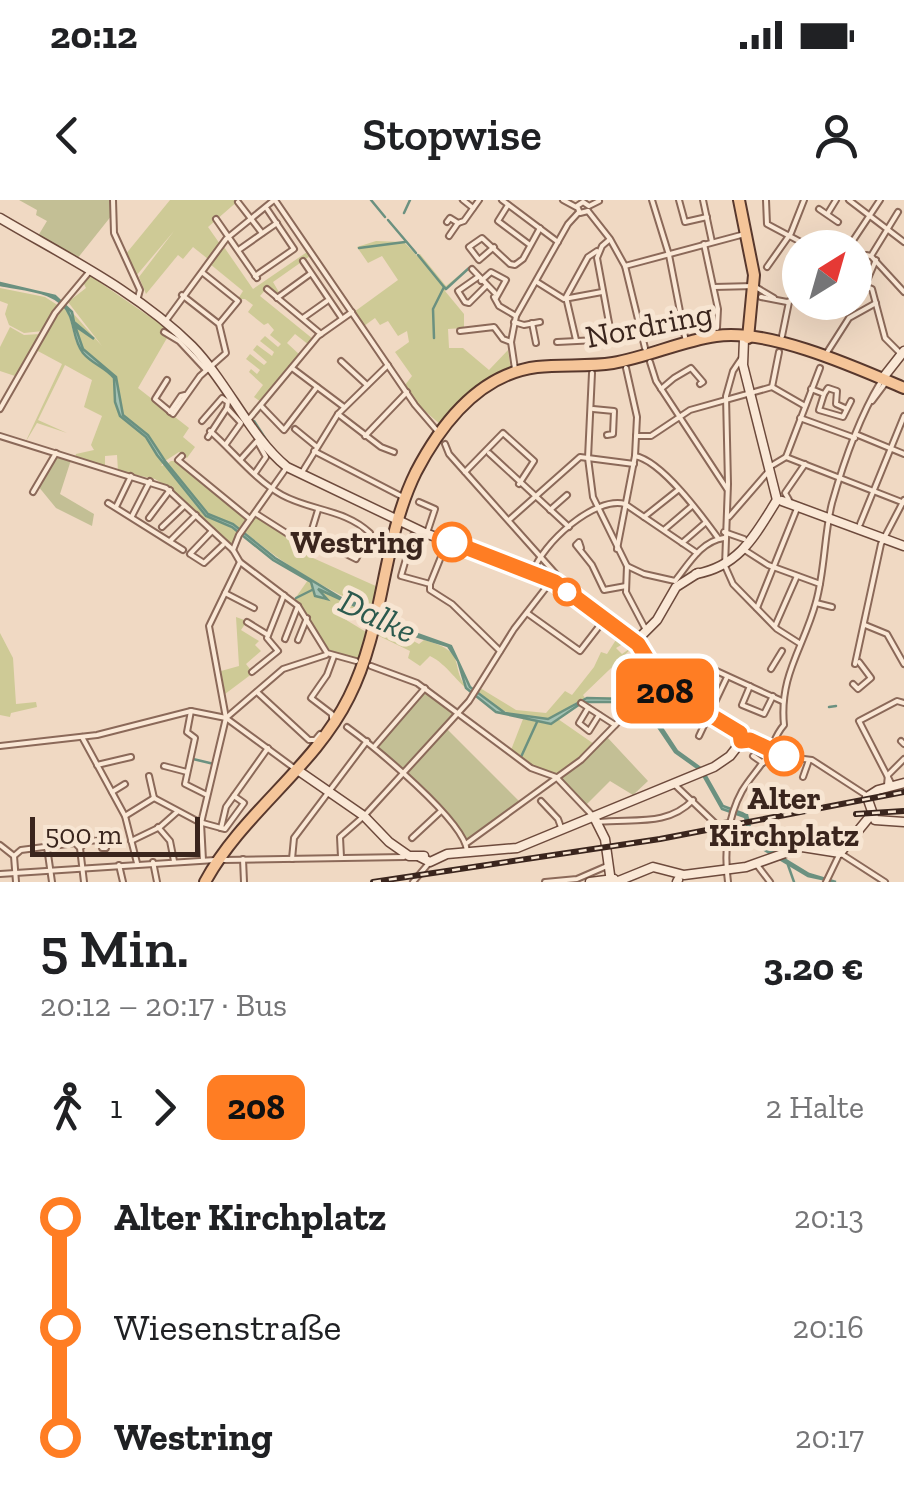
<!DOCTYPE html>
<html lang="de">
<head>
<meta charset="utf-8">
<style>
  :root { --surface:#fff; --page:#f6f6f6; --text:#202124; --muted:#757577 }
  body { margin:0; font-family:"Zilla Slab",serif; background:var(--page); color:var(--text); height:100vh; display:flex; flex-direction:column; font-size:38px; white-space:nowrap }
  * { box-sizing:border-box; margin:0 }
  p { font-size:32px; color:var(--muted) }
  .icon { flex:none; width:55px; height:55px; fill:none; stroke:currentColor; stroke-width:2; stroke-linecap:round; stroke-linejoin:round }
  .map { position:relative; height:682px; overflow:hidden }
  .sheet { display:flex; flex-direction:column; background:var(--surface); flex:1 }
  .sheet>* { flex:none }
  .badge { padding:0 20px; border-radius:15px; font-size:35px; line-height:65px }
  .needle { width:65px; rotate:37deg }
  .buttons { position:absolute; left:782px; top:30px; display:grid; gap:20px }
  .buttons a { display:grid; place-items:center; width:90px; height:90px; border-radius:50%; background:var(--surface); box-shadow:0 10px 40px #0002; font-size:50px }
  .scale { position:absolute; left:30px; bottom:25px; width:170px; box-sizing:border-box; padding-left:10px; border:5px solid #3a251d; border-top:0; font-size:28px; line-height:35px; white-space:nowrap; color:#3a251d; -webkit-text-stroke:8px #f7e5d2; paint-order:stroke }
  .map>.badge { position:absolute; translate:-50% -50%; box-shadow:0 0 0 5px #fff }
  .legs { display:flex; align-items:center; gap:15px; height:110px; padding:0 40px; font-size:32px }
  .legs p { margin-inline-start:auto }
  .headline { display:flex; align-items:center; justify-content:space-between; height:170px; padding:0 40px }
  h1 { font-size:55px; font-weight:600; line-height:75px }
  ul { padding:0 40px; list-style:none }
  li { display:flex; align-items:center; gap:35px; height:110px; font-size:38px }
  li i { display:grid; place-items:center; width:15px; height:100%; margin:0 12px; background:currentColor }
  li i::after { content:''; width:25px; height:25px; margin:-12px; border:8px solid; border-radius:50%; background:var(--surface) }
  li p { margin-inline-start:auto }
  li:first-child i { background:linear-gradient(#0000 50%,currentColor 0) }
  li:last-child i { background:linear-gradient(currentColor 50%,#0000 0) }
  .status { display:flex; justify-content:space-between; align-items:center; height:70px; padding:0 50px; background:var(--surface); direction:ltr }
  .status svg { height:28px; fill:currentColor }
  header { display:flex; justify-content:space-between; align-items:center; height:130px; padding:0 40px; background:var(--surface); font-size:45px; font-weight:600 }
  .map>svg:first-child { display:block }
  .green { fill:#ceca96 }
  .cemetery { fill:#c3bf95 }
  .water { fill:#a5c2b4; stroke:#6b9180; stroke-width:2.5 }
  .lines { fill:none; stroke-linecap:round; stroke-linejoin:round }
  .stream { stroke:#6b9180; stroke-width:2.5 }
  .street-casing { stroke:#8b6959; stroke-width:8 }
  .secondary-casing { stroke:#6d4a3c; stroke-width:11 }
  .primary-casing { stroke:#58382d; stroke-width:14 }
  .street { stroke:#fae8d6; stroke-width:4 }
  .secondary { stroke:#fae8d6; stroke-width:8 }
  .primary { stroke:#f5c599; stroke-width:10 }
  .rail-casing { stroke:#3a251d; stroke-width:6 }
  .rail { stroke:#f7e5d2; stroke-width:2.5; stroke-dasharray:8; stroke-linecap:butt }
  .line-1-casing { stroke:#fff; stroke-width:22 }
  .line-1 { stroke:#ff7d23; stroke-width:15 }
  .stop-1-dot { fill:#fff; stroke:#ff7d23; stroke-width:5 }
  .labels { text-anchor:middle; stroke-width:10; stroke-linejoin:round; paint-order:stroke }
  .street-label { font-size:32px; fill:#3a251d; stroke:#f7e5d2 }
  .stop-label { font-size:32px; font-weight:bold; fill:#3a251d; stroke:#f7e5d2; text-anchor:end }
  .water-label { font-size:35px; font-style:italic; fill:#2c5a4e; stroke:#f7e5d2 }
</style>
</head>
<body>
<div class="status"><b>20:12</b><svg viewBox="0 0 49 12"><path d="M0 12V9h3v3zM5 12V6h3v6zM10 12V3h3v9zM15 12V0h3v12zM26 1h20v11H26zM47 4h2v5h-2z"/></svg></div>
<header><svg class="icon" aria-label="back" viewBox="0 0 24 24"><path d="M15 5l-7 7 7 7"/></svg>Stopwise<svg class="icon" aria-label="person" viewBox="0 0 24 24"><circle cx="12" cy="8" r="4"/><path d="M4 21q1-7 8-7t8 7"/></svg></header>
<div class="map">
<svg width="904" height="682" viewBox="0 0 904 682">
  <rect width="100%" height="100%" fill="#f0d9c3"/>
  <g class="green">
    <path d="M 170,0 L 239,0 L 208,27 L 220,44 L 208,59 L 193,47 L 183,59 L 178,55 L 146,94 L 139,77 L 174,31 L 136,76 L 125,55 Z"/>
    <path d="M 376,41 L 404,42 L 417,56 L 420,54 L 446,86 L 468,68 L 445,91 L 464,114 L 464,128 L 448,129 L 449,148 L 463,148 L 489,170 L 508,150 L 511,170 L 441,225 L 419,206 L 405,185 L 412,176 L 395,152 L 409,142 L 407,131 L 398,136 L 388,121 L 380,125 L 375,118 L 364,126 L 354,112 L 398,80 L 382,56 L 368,63 L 357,47 Z"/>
    <path d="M 224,47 L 253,89 L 307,52 L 310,56 L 273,82 L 280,94 L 267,88 L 260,96 L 313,139 L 309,145 L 295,134 L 287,143 L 300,155 L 261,202 L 254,197 L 263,185 L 249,172 L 251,169 L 257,174 L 260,170 L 246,159 L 250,154 L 264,165 L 267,162 L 253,150 L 257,145 L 272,156 L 274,152 L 260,141 L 265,136 L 278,147 L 281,144 L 270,135 L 274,130 L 268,123 L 264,125 L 248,112 L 253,105 L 245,99 L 238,99 L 243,91 L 210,64 Z"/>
    <path d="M 89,75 L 166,128 L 162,134 L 167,138 L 138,188 L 189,228 L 183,237 L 195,247 L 187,258 L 179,252 L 165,261 L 151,239 L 124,217 L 118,201 L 116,177 L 83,149 L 75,125 L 94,140 L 74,122 L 64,103 L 102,146 L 68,102 L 86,88 L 83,82 Z"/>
    <path d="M 0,88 L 45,97 L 59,106 L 43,131 L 24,133 L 9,125 L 5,114 L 8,104 L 0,101 Z"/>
    <path d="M 63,105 C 74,119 71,137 81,151 C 90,163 104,167 114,178 L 115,202 L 126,222 L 146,237 L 163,263 L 161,266 L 164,265 L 203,313 L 239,332 L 233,346 L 226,344 L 172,289 L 173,286 L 170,288 L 155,279 L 118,271 L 117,255 L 105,256 L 105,266 L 75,258 L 76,254 L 94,250 L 91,245 L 102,216 L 84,207 L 92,180 L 65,165 L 38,220 L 67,233 L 37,223 L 25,243 L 62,164 L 36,150 Z"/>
    <path d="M 10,127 L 24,135 L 40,134 L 15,176 L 0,171 L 0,147 Z"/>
    <path d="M 171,261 L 178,261 L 248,319 L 241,330 L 208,314 L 167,264 Z"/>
    <path d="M 256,317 L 306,349 L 304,354 L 378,387 L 372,410 C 326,389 284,366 245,332 Z"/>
    <path d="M 308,380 L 313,384 L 316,396 L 325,400 L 318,389 L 371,413 L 368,422 L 346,413 L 343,418 L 366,432 L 359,458 C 317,458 317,426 294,400 Z"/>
    <path d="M 236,417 L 247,421 L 241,430 L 259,441 L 255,445 L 261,451 L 246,464 L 253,473 L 225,494 L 221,471 L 239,466 Z"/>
    <path d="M 379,423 L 419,444 L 424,440 C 473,453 445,468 472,493 C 458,484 447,464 430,456 L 420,466 L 408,458 L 410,451 L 377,435 Z"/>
    <path d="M 0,433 L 13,458 L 16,504 L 36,502 L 37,507 L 11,513 L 10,517 L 0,515 Z"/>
    <path d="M 619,435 L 628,441 L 616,448 L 622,454 L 635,445 L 583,495 L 585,498 L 629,498 L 640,503 C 623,496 594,495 577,502 C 568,507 560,516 550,518 C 523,525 496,508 476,493 L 480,488 L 516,510 L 546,513 L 565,491 L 572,495 L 594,467 L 601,452 L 607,454 Z"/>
    <path d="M 523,519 L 551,524 L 558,519 L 594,544 L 557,575 L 532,566 L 511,550 Z"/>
  </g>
  <g class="cemetery">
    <path d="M 19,0 L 112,0 L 112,15 L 77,59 L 38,36 L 47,21 L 36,15 L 37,10 Z"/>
    <path d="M 57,256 L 71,260 L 60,294 L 94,314 L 92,326 L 56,308 L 38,286 Z"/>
    <path d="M 424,491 L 454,515 L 402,571 L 377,546 Z"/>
    <path d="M 447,529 L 519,601 L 467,640 L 432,598 L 405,573 Z"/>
    <path d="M 607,537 L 648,581 L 633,595 L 610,581 L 586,605 L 561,579 L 561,576 Z"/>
  </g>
  <path class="water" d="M 0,83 L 55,96 L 72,112 L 74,122 L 94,139 L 75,126 L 83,149 L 116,177 L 123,215 L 148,235 L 165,261 L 208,314 L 233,324 L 275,358 L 341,398 L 372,410 L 406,430 L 451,446 L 470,487 L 505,513 L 548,519 L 587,498 L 627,499 L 640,503 L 650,510 L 677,551 L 702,569 L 723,606 L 747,615 L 753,640 L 809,674 L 836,682 L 808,676 L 751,642 L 745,617 L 722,609 L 700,570 L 675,552 L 648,512 L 634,502 L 583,502 L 551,524 L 496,512 L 466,488 L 458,461 L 448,446 L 396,430 L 371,413 L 318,389 L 327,399 L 315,396 L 311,382 L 273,360 L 232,327 L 206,316 L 157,255 L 146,237 L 120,216 L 115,202 L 114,178 C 105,167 92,164 83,153 C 74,141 75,129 70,116 C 60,90 23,90 0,85 Z"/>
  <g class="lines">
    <g class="stream">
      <path d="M 371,0 L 385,17"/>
      <path d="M 404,13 L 410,0"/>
      <path d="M 388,20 L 416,53"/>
      <path d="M 359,48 L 405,42"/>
      <path d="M 418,55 L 444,87 L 433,109 L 434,138"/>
      <path d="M 444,87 L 446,89 L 469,68"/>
      <path d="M 475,127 L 495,125 L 506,139"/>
      <path d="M 254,221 L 267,241"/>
      <path d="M 296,398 L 312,390"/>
      <path d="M 829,507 L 836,506"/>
      <path d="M 521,557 L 537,522"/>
      <path d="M 193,559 L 214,564"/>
      <path d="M 788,665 L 794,682"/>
    </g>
    <defs>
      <g id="street">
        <path d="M 113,0 L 114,33 L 140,90 L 137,101"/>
        <path d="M 275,0 L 415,205 L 439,233"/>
        <path d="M 463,0 L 473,8"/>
        <path d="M 502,0 L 558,42"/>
        <path d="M 563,0 L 576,7"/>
        <path d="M 652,0 L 669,55 L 685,137"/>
        <path d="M 679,0 L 685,22 L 707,17"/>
        <path d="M 703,0 L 712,42"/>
        <path d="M 766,0 L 767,24 L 812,48"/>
        <path d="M 849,0 L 904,42"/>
        <path d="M 238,2 L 262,33"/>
        <path d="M 508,5 L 498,21 L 530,45"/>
        <path d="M 819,9 L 838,22"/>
        <path d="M 588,11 L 610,39 L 625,66 L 645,148"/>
        <path d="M 588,11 L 580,13 L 577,6 L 583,2 L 589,6 L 599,1"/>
        <path d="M 828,13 L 836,0"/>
        <path d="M 216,19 L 257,78"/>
        <path d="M 447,22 L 450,18 L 458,23 L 464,21 L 479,0"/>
        <path d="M 449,36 L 458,23"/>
        <path d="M 609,40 L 602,46 L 597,58 L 612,139"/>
        <path d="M 704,44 L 718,109 L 717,128"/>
        <path d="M 494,47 L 479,60 L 469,47 L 482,38 L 510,64 L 515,65 L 523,59 L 540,28"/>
        <path d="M 848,48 L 880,0"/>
        <path d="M 240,49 L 277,23"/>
        <path d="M 871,56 L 904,92"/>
        <path d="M 303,61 L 341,117"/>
        <path d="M 625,66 L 741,35"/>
        <path d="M 767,67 L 791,33 L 804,0"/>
        <path d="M 472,69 L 495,93"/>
        <path d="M 871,69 L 863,65 L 866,55 L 871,56 L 898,12"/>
        <path d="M 203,73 L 238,101 L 219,124"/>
        <path d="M 255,76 L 294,49 L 267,9"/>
        <path d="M 478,77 L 458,91 L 465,102 L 469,103 L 486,86"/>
        <path d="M 481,81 L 491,72 L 506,80 L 496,98"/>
        <path d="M 537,82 L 564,99 L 602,92"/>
        <path d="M 855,82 L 872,89 L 885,138 L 901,154"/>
        <path d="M 866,83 L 876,60"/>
        <path d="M 714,87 L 754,86 L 774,98"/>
        <path d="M 267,89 L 321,134"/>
        <path d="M 494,97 L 499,106 L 516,116"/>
        <path d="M 761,97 L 787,102 L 800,97"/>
        <path d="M 277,98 L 310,74"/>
        <path d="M 303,118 L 327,101"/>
        <path d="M 165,122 L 226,39 L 274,0"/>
        <path d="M 514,122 L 524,125 L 540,122"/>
        <path d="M 532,123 L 536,143"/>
        <path d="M 460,131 L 494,127 L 503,139 L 511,142"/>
        <path d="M 164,132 L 179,141 L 206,170"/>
        <path d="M 782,136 L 789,102"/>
        <path d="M 576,140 L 566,97 L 588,57 L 597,51"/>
        <path d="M 557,142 L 617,139 L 642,133"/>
        <path d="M 826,154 L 849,118 L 876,103"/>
        <path d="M 741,159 L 733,171 L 726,196 L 728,284 L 725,366 L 733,384 L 777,429 L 799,443"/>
        <path d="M 341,161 L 367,185"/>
        <path d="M 650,162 L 656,181 L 727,289"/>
        <path d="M 292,168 L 344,207"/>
        <path d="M 515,169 L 511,142 L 516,116 L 568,24 L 579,12"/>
        <path d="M 592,173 L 588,258 L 593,297 L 627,366 L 626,392 L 646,430"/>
        <path d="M 167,180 L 155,199 L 173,214 L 200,176 L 226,153 L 219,124 L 182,95"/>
        <path d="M 772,187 L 779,152"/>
        <path d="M 661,189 L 674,178 L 691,168 L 703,182 L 700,184"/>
        <path d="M 811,189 L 824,194 L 819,210 L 843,217 L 851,201"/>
        <path d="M 824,194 L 828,188 L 837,191 L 836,204 L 845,208"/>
        <path d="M 872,201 L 884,185"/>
        <path d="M 261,206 L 284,230 L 317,187"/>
        <path d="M 0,209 L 55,113 L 90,71"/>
        <path d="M 593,209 L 614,211 L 613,234 L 607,235"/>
        <path d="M 170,212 L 181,196 L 185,195"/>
        <path d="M 338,214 L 381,247 L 394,252"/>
        <path d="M 800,218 L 855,238"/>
        <path d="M 249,219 L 318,136 L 352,112"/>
        <path d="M 202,221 L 222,198 L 228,202 L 227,208 L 241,223 L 226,244"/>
        <path d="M 295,229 L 317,247"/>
        <path d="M 210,231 C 233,251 255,280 282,295 C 311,311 345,309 370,333 L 356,359 L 310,336"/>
        <path d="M 858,235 L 904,254"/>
        <path d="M 0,236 L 166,288 L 233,350 L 240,362 L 298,406 L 327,453 L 356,461"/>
        <path d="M 365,236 L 407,192"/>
        <path d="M 636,236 L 651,236 L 690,210 L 772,187 L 805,206"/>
        <path d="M 208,237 L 227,208"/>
        <path d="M 445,244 L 449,254 L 563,382 L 563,388"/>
        <path d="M 314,251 L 401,296"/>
        <path d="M 489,253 L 569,327"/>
        <path d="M 182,256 L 178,260 L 250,319"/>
        <path d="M 635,256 C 662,261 702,316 718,338"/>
        <path d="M 786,257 L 904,303"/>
        <path d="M 241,259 L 257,241 L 266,257 L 255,273"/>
        <path d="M 771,266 L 786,257 L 820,168"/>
        <path d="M 465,272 L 503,233 L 534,261 L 519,284"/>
        <path d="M 301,274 L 338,214 L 388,165"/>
        <path d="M 33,292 L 56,253"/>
        <path d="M 789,300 L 785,293 L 805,264"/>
        <path d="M 419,302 L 435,309 L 427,333"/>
        <path d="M 108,303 L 183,350"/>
        <path d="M 116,307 L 131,276"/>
        <path d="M 550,310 L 567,295"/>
        <path d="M 255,313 L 302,343 L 310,336 L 318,310"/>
        <path d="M 132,316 L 150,281"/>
        <path d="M 644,317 L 678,290"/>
        <path d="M 729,317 L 768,272"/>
        <path d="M 149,318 L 170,290"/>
        <path d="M 509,320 L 580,257 L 634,264"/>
        <path d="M 860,324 L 904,216"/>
        <path d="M 162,327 L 184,306"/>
        <path d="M 665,329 L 692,306"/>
        <path d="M 212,331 L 190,354 L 204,363 L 223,345"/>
        <path d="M 724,332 L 744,339"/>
        <path d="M 413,335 L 401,376 L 430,384 L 430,390 L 452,404 L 500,451"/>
        <path d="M 171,340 L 196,315"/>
        <path d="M 682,343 L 705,323"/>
        <path d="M 581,348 L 579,342 L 576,345 L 592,365 L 604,390 L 626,386"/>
        <path d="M 617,349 L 635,256 L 637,217 L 626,168"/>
        <path d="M 743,349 L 768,365 L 820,384"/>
        <path d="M 233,350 L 239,335 L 287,267"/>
        <path d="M 627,366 L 644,374 L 675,381 C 688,365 701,341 724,338"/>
        <path d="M 533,372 C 542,344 594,296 625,304 L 697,353"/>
        <path d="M 430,384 L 447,342"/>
        <path d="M 225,393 L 254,408"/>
        <path d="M 816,403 L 832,407"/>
        <path d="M 757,408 L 796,311"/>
        <path d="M 527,413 L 580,451 L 604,420"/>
        <path d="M 247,422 L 268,435"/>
        <path d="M 865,425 L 887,434 L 904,464"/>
        <path d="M 775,426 L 797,376"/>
        <path d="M 285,439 L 298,406"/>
        <path d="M 298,440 L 307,418"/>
        <path d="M 855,464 L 881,344 L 904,300"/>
        <path d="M 371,466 L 417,483 L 531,568 L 556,577 L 592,615"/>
        <path d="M 771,469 L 782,451"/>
        <path d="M 252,472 L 278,451 L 267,438 L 284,395"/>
        <path d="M 661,483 L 688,458 L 782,501"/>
        <path d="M 853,484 L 858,489 L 871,478 L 859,462"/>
        <path d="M 750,486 L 742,505 L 764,514 L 773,496"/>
        <path d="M 257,492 L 309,540 L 315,540 L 320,534"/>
        <path d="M 695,493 L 709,467"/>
        <path d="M 581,503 L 615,525"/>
        <path d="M 588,508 L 579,523 L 589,531 L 599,515"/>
        <path d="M 191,511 L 187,532 L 195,538 L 185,584 L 207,595"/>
        <path d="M 226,518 L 209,426 L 240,362"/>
        <path d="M 332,518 L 332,514 L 311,498 L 327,475 L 334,456"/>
        <path d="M 347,527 C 373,546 465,621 467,651"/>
        <path d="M 699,536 L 727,477"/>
        <path d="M 82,537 L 125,616 L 137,663"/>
        <path d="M 745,539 L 764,544 L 788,557 L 812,560 L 869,597"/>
        <path d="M 901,541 L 904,544"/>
        <path d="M 0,546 L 97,535 L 191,511 L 226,518 L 294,568"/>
        <path d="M 374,547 L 425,488"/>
        <path d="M 753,556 L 763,563"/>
        <path d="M 97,565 L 131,557"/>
        <path d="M 164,566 L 187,572"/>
        <path d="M 149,576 L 154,598"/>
        <path d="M 803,577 L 809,560"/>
        <path d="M 674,584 L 717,625 L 730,623"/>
        <path d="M 887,585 L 888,575 L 904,559"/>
        <path d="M 893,587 L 859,521 L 897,501 L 904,503"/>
        <path d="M 112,592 L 125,584"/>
        <path d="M 154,598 L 199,622 L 221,628"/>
        <path d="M 541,601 L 558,619 L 562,630"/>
        <path d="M 125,616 L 154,598"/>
        <path d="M 598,622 C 633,618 667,627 693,600"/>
        <path d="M 158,627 L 170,641 L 174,661"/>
        <path d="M 221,628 L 226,607 L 268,548"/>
        <path d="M 221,628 L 225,629 L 244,603 L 234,596"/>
        <path d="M 412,638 L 441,611"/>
        <path d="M 131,641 L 160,627 L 177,612"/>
        <path d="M 467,643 L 581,560 L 627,513 L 665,493"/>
        <path d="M 0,645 L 14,656 L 16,682"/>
        <path d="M 47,647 L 52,682"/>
        <path d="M 80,648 L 87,641 L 101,640 L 107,642 L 106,648 L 102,648 L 101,640"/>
        <path d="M 14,656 L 21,650 L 75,643 L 80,648 L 84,682"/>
        <path d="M 341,657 L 340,637 L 364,616 L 469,501 L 514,429 L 552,380"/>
        <path d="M 243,659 L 244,682"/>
        <path d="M 292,659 L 294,638 L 367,541"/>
        <path d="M 203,660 L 201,623 L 226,518 L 283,469 L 326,455"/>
        <path d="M 224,660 L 404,657"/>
        <path d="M 153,662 L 157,682"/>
        <path d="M 119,665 L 123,682"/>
        <path d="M 757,665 L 770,682"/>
        <path d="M 0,674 L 215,660"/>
        <path d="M 413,682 L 429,663"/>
        <path d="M 545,682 L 577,679 L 607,666"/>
        <path d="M 728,682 C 724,652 727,618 742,591 C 749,579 758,570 765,559 C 773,548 774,536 784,525 C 779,475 804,447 816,402 C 825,370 824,335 832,303 C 843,264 859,218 880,183"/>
        <path d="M 826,682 L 840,653 L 885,682"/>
      </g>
      <g id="secondary">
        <path d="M 0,18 C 66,57 138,92 192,146 C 227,182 251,238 287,267 L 425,333 L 552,380 L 638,444 L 670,496 L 708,513 L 744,538 L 730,556 L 714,567 L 517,648 L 447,654 L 430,662 L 420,657"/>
        <path d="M 882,179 L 904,151"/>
        <path d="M 782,301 L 904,346"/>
        <path d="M 696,374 C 740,366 755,335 777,300 L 743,165 L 744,139"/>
        <path d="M 635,442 L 657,420 L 676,387 L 698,373"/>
        <path d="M 296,569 L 364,616 L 389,642 L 409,656 L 424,656"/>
        <path d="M 904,583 L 878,590 L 867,597 L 875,620 L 904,622"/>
        <path d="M 594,617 L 605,639 L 611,682"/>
        <path d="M 590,682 L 614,679"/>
        <path d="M 616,682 L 653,667 L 684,675 L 746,667 L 802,647 L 840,653 L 871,615"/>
        <path d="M 677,682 L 678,680"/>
      </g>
      <g id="primary">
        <path d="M 739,0 L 754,75 L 748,138"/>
        <path d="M 205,682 C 243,612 314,568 349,497 C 385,426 381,343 416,272 C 441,224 480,174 537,167 C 562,164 588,167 613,163 C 648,157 681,141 716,136 C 768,128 855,167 904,188"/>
      </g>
    </defs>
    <use href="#street" class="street-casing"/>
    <use href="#secondary" class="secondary-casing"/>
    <use href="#primary" class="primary-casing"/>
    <use href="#street" class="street"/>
    <use href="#secondary" class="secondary"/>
    <use href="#primary" class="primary"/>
    <defs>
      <g id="rail">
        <path d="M 856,614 L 904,611"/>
        <path d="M 373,682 L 660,639 L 904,592"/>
      </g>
    </defs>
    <use href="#rail" class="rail-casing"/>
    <use href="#rail" class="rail"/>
  </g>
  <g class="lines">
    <defs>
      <path id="line-1" d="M 452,342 L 555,382 L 638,444 L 670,496 L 702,510 L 740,533 L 741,541 L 750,540 L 784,556"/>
    </defs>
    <use href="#line-1" class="line-1-casing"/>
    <use href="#line-1" class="line-1"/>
  </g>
  <g class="stop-1-dot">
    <circle cx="452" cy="342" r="18"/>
    <circle cx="567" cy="392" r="12"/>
    <circle cx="784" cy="556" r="18"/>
  </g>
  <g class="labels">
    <g class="street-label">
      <text transform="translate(649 125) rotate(-11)" y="11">Nordring</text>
    </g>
    <g class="stop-label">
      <text x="424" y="353">Westring</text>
      <text x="784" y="609" text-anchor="middle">Alter<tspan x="784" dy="37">Kirchplatz</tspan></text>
    </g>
    <g class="water-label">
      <text transform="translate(378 416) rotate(25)" y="12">Dalke</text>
    </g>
  </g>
</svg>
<div class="buttons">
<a><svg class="needle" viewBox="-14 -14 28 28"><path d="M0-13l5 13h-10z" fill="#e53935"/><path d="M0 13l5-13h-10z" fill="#757577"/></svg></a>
</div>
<div class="scale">500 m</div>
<b class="badge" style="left:665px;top:491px;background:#ff7d23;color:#111">208</b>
</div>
<section class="sheet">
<div class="headline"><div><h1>5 Min.</h1><p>20:12 – 20:17 · Bus</p></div><b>3.20 €</b></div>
<div class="legs"><svg class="icon" aria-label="walk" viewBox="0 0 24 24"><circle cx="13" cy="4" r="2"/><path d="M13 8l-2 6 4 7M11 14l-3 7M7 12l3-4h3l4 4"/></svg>1<svg class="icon" aria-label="forward" viewBox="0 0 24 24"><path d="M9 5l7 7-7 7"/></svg><b class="badge" style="background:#ff7d23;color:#111">208</b><p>2 Halte</p></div>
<ul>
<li><i style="color:#ff7d23"></i><b>Alter Kirchplatz</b><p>20:13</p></li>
<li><i style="color:#ff7d23"></i><span>Wiesenstraße</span><p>20:16</p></li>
<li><i style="color:#ff7d23"></i><b>Westring</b><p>20:17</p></li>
</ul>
</section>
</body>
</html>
